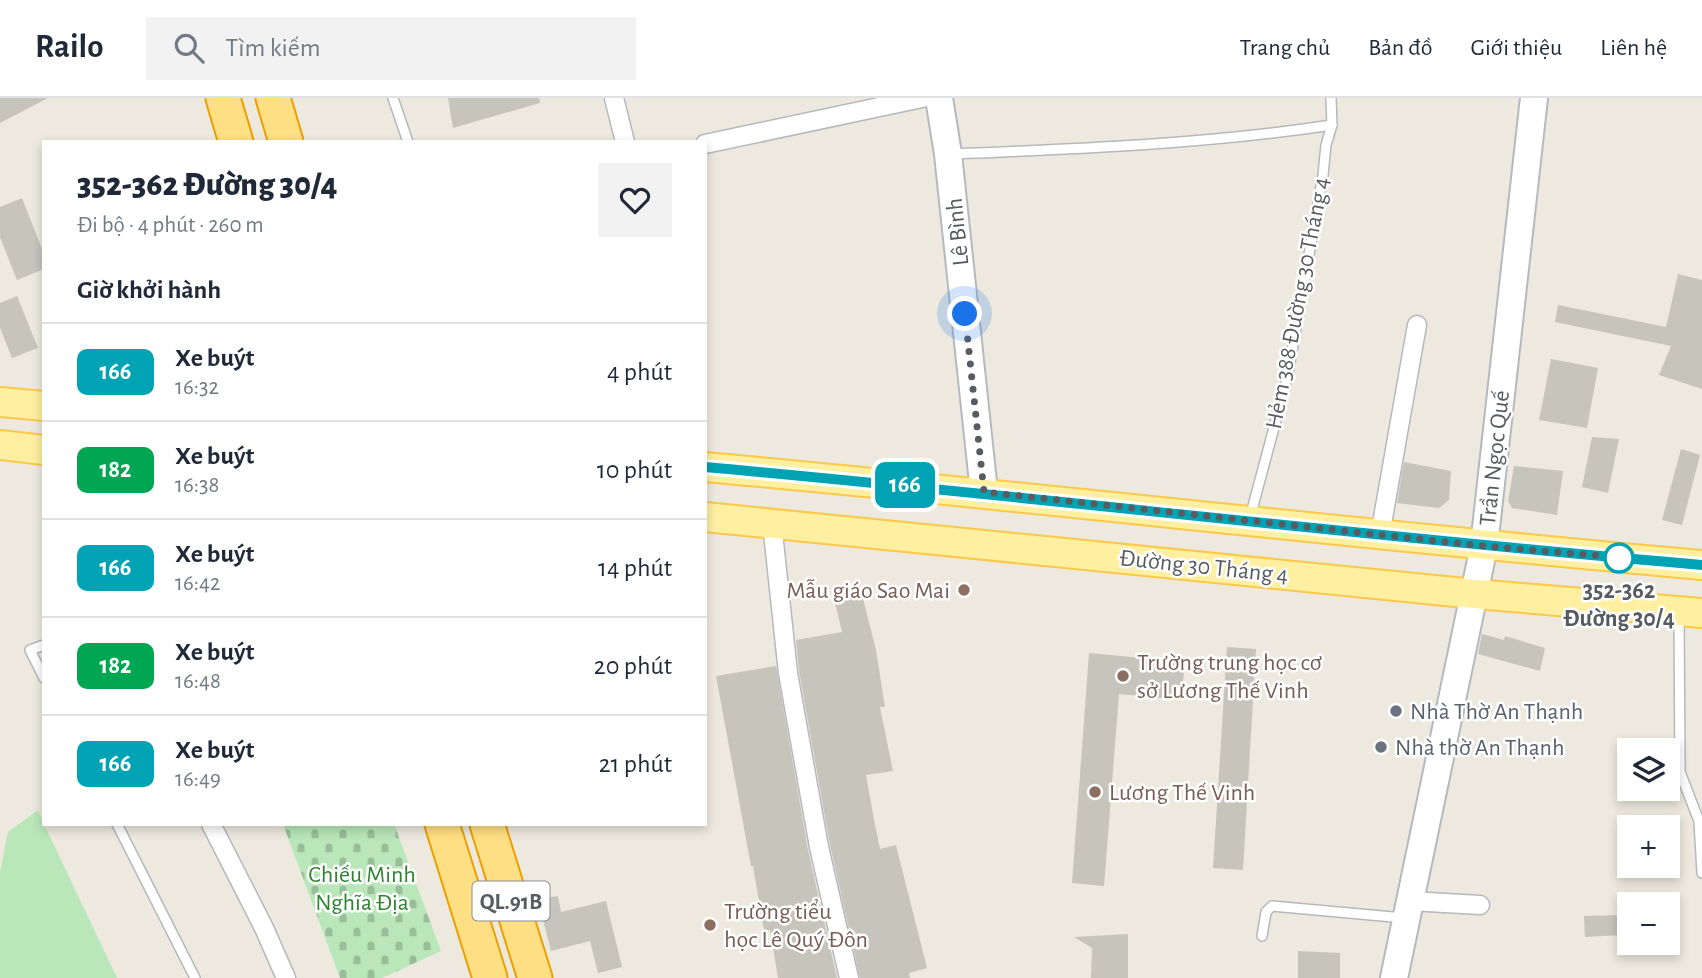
<!DOCTYPE html>
<html lang="vi">
<head>
<meta charset="utf-8">
<style>
  :root { --surface:#fff; --page:#f2f2f3; --text:#1f2937; --muted:#747a83; --line:#e0e1e3 }
  body { margin:0; font-family:"Alegreya Sans",sans-serif; background:var(--page); color:var(--text); height:100vh; display:flex; flex-direction:column; font-size:26px; white-space:nowrap }
  * { box-sizing:border-box; margin:0 }
  p { font-size:23px; color:var(--muted) }
  .icon { flex:none; width:38px; height:38px; fill:none; stroke:currentColor; stroke-width:2; stroke-linecap:round; stroke-linejoin:round }
  .map { position:relative; flex:1; overflow:hidden }
  .panel { position:absolute; left:42px; top:42px; width:665px; height:686px; display:flex; flex-direction:column; background:var(--surface); border-radius:0px; box-shadow:0 4px 10px #0003 }
  .panel>* { flex:none }
  .badge { padding:0 14px; border-radius:10px; font-size:24px; line-height:46px }
  .controls { position:absolute; left:1617px; top:640px; display:grid; gap:14px }
  .controls a { display:grid; place-items:center; width:63px; height:63px; border-radius:0px; background:var(--surface); box-shadow:0 4px 10px #0003; font-size:35px }
  .you { position:absolute; width:35px; height:35px; margin:-18px; border:5px solid #fff; border-radius:50%; background:#1a73e8; box-shadow:0 0 0 10px #1a73e833 }
  .map>.badge { position:absolute; translate:-50% -50%; box-shadow:0 0 0 4px #fff }
  h2 { padding:0 35px; font-size:26px; line-height:63px }
  .round { display:grid; place-items:center; flex:none; width:74px; height:74px; border-radius:0px; background:var(--page) }
  .summary { display:flex; align-items:center; justify-content:space-between; height:119px; padding:0 35px }
  h1 { font-size:33px; font-weight:800; line-height:52px }
  ul { padding:0; list-style:none }
  li { display:flex; align-items:center; gap:21px; height:98px; padding:0 35px; border-top:2px solid var(--line) }
  li div { flex:1 }
  li b { display:block; font-size:26px }
  li em { font-style:normal }
  li .badge { min-width:77px; font-weight:700; text-align:center }
  header { display:flex; align-items:center; gap:42px; box-sizing:border-box; height:98px; padding:0 35px; background:var(--surface); border-bottom:2px solid var(--line) }
  header strong { font-size:33px }
  nav { display:flex; gap:38px; margin-inline-start:auto; font-size:24px }
  .search { width:490px; height:63px; background:var(--page); display:flex; align-items:center; gap:18px; box-sizing:border-box; padding:0 24px; border-radius:0px; color:var(--muted); font-size:26px }
  .map>svg:first-child { display:block }
  .grass { fill:#b9e7b9 }
  .cemetery { fill:url(#cemetery-stones) }
  .building { fill:#c7c4bc }
  .lines { fill:none; stroke-linecap:round; stroke-linejoin:round }
  .lane-casing { stroke:#b5b8bd; stroke-width:12 }
  .street-casing { stroke:#b5b8bd; stroke-width:21 }
  .secondary-casing { stroke:#b5b9bf; stroke-width:30 }
  .primary-casing { stroke:#fbc849; stroke-width:32 }
  .highway-casing { stroke:#eba000; stroke-width:37 }
  .lane { stroke:#fff; stroke-width:9 }
  .street { stroke:#fff; stroke-width:18 }
  .secondary { stroke:#fff; stroke-width:26 }
  .primary { stroke:#ffefa1; stroke-width:28 }
  .highway { stroke:#ffdf83; stroke-width:33 }
  .line-casing { stroke:#fff; stroke-width:16 }
  .line { stroke:#00a3b4; stroke-width:10 }
  .walk { stroke:#585c61; stroke-width:7; stroke-dasharray:0 12.6 }
  .stop-dot { fill:#fff; stroke:#00a3b4; stroke-width:3.5 }
  .education-dot { fill:#8d6e63; stroke:#fff; stroke-width:2.5 }
  .worship-dot { fill:#6b7280; stroke:#fff; stroke-width:2.5 }
  .labels { text-anchor:middle; stroke-width:5; stroke-linejoin:round; paint-order:stroke }
  .shield { fill:#fff; stroke:#8a8d90; stroke-width:2 }
  .shield-label { font-size:23px; font-weight:bold; fill:#585c61 }
  .street-label { font-size:24px; fill:#585c61; stroke:#fff }
  .education-label { font-size:24px; fill:#785e54; stroke:#fff; text-anchor:start }
  .stop-label { font-size:24px; font-weight:bold; fill:#585c61; stroke:#fff }
  .worship-label { font-size:24px; fill:#5b616d; stroke:#fff; text-anchor:start }
  .park-label { font-size:24px; fill:#2e8331; stroke:#fff }
</style>
</head>
<body>
<header>
<strong>Railo</strong>
<div class="search"><svg class="icon" aria-label="search" viewBox="0 0 24 24"><circle cx="10" cy="10" r="6"/><path d="M15 15l6 6"/></svg>Tìm kiếm</div>
<nav><a>Trang chủ</a><a>Bản đồ</a><a>Giới thiệu</a><a>Liên hệ</a></nav>
</header>
<div class="map">
<svg width="1702" height="880" viewBox="0 0 1702 880">
  <defs>
    <pattern id="cemetery-stones" width="16" height="16" patternUnits="userSpaceOnUse" patternTransform="scale(1.75)"><rect width="16" height="16" fill="#b9e7b9"/><path d="M2 7V4a2 2 0 0 1 4 0v3zM10 15v-3a2 2 0 0 1 4 0v3z" fill="#99be9a"/></pattern>
  </defs>
  <rect width="100%" height="100%" fill="#ede9df"/>
  <path class="grass" d="M 38,712 L 44,726 L 117,880 L 0,880 L 0,774 L 8,734 Z"/>
  <path class="cemetery" d="M 283,726 L 394,726 L 441,853 L 382,880 L 340,880 Z"/>
  <g class="building">
    <path d="M 0,0 L 48,0 L 0,25 Z"/>
    <path d="M 448,0 L 539,0 L 540,5 L 453,30 Z"/>
    <path d="M 22,100 L 44,156 L 44,171 L 17,182 L 0,139 L 0,109 Z"/>
    <path d="M 1678,176 L 1702,182 L 1702,291 L 1659,277 L 1671,248 L 1555,224 L 1558,207 L 1666,229 Z"/>
    <path d="M 17,198 L 38,250 L 12,260 L 0,230 L 0,205 Z"/>
    <path d="M 1551,261 L 1598,270 L 1587,330 L 1539,322 Z"/>
    <path d="M 1592,339 L 1619,341 L 1608,395 L 1582,389 Z"/>
    <path d="M 1681,351 L 1700,357 L 1682,427 L 1662,422 Z"/>
    <path d="M 1404,364 L 1451,373 L 1449,402 L 1439,410 L 1397,405 Z"/>
    <path d="M 1514,368 L 1563,373 L 1557,417 L 1512,410 L 1508,403 Z"/>
    <path d="M 860,489 L 876,552 L 885,609 L 880,609 L 893,673 L 866,677 L 875,727 L 880,751 L 896,747 L 927,870 L 909,875 L 910,880 L 860,880 L 830,747 L 799,573 L 796,542 L 842,534 L 833,496 Z"/>
    <path d="M 1482,536 L 1504,542 L 1505,538 L 1545,550 L 1540,573 L 1478,556 Z"/>
    <path d="M 1227,549 L 1256,551 L 1243,772 L 1213,770 Z"/>
    <path d="M 1089,555 L 1185,564 L 1181,602 L 1119,596 L 1104,788 L 1072,785 Z"/>
    <path d="M 776,568 L 808,752 L 837,880 L 778,880 L 770,832 L 764,833 L 753,768 L 751,768 L 716,578 Z"/>
    <path d="M 558,798 L 561,814 L 606,803 L 622,869 L 598,875 L 590,843 L 551,853 L 543,822 L 537,822 L 533,802 Z"/>
    <path d="M 1621,817 L 1622,837 L 1585,839 L 1584,818 Z"/>
    <path d="M 1128,836 L 1128,880 L 1091,880 L 1092,850 L 1074,839 Z"/>
    <path d="M 1298,853 L 1340,855 L 1340,880 L 1298,880 Z"/>
  </g>
  <g class="lines">
    <defs>
      <g id="lane">
        <path d="M 393,0 L 408,44"/>
        <path d="M 1331,0 L 1332,27"/>
        <path d="M 949,56 C 1077,51 1206,46 1332,27 L 1326,47 L 1323,77 L 1287,281 L 1253,408 L 1254,422"/>
        <path d="M 1679,515 L 1680,674 L 1699,723 L 1702,775"/>
        <path d="M 44,547 L 30,552 L 44,580"/>
        <path d="M 117,726 L 195,880"/>
        <path d="M 1262,838 L 1266,814 L 1272,808 L 1404,820"/>
      </g>
      <g id="street">
        <path d="M 614,0 L 625,44"/>
        <path d="M 705,46 L 922,0"/>
        <path d="M 772,425 L 788,575 L 819,749 L 849,880"/>
        <path d="M 1380,437 L 1417,227"/>
        <path d="M 211,726 L 264,830 L 286,880"/>
        <path d="M 1410,803 L 1480,807"/>
      </g>
      <g id="secondary">
        <path d="M 939,0 L 948,56 L 984,394"/>
        <path d="M 1394,880 L 1484,448 L 1534,0"/>
      </g>
      <g id="primary">
        <path d="M 0,304 L 44,308"/>
        <path d="M 0,347 L 44,352"/>
        <path d="M 705,369 C 1038,399 1369,438 1702,467"/>
        <path d="M 705,419 L 1475,496 L 1702,515"/>
      </g>
      <g id="highway">
        <path d="M 223,0 L 236,44"/>
        <path d="M 273,0 L 286,44"/>
        <path d="M 442,726 L 490,880"/>
        <path d="M 487,726 L 535,880"/>
      </g>
    </defs>
    <use href="#lane" class="lane-casing"/>
    <use href="#street" class="street-casing"/>
    <use href="#secondary" class="secondary-casing"/>
    <use href="#primary" class="primary-casing"/>
    <use href="#highway" class="highway-casing"/>
    <use href="#lane" class="lane"/>
    <use href="#street" class="street"/>
    <use href="#secondary" class="secondary"/>
    <use href="#primary" class="primary"/>
    <use href="#highway" class="highway"/>
  </g>
  <g class="lines">
    <defs>
      <path id="line" d="M 705,369 C 1038,399 1369,439 1702,467"/>
    </defs>
    <use href="#line" class="line-casing"/>
    <use href="#line" class="line"/>
    <path class="walk" d="M 965,216 L 984,394 L 1484,448 L 1627,460 L 1619,460"/>
  </g>
  <circle class="stop-dot" cx="1619" cy="460" r="14"/>
  <g class="education-dot">
    <circle cx="964" cy="492" r="7"/>
    <circle cx="1123" cy="578" r="7"/>
    <circle cx="1095" cy="694" r="7"/>
    <circle cx="710" cy="827" r="7"/>
  </g>
  <g class="worship-dot">
    <circle cx="1396" cy="613" r="7"/>
    <circle cx="1381" cy="649" r="7"/>
  </g>
  <g class="labels">
    <rect class="shield" x="472.5" y="783.5" width="77" height="39" rx="5"/>
    <g class="shield-label">
      <text x="511" y="811">QL.91B</text>
    </g>
    <g class="street-label">
      <text transform="translate(957 134) rotate(-96)" y="8">Lê Bình</text>
      <text transform="translate(1297 205) rotate(-79)" y="8">Hẻm 388 Đường 30 Tháng 4</text>
      <text transform="translate(1494 360) rotate(-84)" y="8">Trần Ngọc Quế</text>
      <text transform="translate(1204 468) rotate(6)" y="8">Đường 30 Tháng 4</text>
    </g>
    <g class="education-label">
      <text x="950" y="500" text-anchor="end">Mẫu giáo Sao Mai</text>
      <text x="1137" y="572">Trường trung học cơ<tspan x="1137" dy="28">sở Lương Thế Vinh</tspan></text>
      <text x="1109" y="702">Lương Thế Vinh</text>
      <text x="724" y="821">Trường tiểu<tspan x="724" dy="28">học Lê Quý Đôn</tspan></text>
    </g>
    <g class="stop-label">
      <text x="1619" y="500">352-362<tspan x="1619" dy="28">Đường 30/4</tspan></text>
    </g>
    <g class="worship-label">
      <text x="1410" y="621">Nhà Thờ An Thạnh</text>
      <text x="1395" y="657">Nhà thờ An Thạnh</text>
    </g>
    <g class="park-label">
      <text x="362" y="784">Chiếu Minh<tspan x="362" dy="28">Nghĩa Địa</tspan></text>
    </g>
  </g>
</svg>
<div class="controls">
<a><svg class="icon" aria-label="layers" viewBox="0 0 24 24"><path d="M12 4l9 5-9 5-9-5zM3 14l9 5 9-5"/></svg></a>
<a>+</a>
<a>−</a>
</div>
<div class="you" style="left:965px;top:216px"></div>
<b class="badge" style="left:905px;top:387px;background:#00a3b4;color:#fff">166</b>
<section class="panel">
<div class="summary"><div><h1>352-362 Đường 30/4</h1><p>Đi bộ · 4 phút · 260 m</p></div><a class="round"><svg class="icon" aria-label="heart" viewBox="0 0 24 24"><path d="M12 20l-8-8c-3-5 5-10 8-4 3-6 11-1 8 4z"/></svg></a></div>
<h2>Giờ khởi hành</h2>
<ul>
<li><span class="badge" style="background:#00a3b4;color:#fff">166</span><div><b>Xe buýt</b><p>16:32</p></div><em>4 phút</em></li>
<li><span class="badge" style="background:#00a651;color:#fff">182</span><div><b>Xe buýt</b><p>16:38</p></div><em>10 phút</em></li>
<li><span class="badge" style="background:#00a3b4;color:#fff">166</span><div><b>Xe buýt</b><p>16:42</p></div><em>14 phút</em></li>
<li><span class="badge" style="background:#00a651;color:#fff">182</span><div><b>Xe buýt</b><p>16:48</p></div><em>20 phút</em></li>
<li><span class="badge" style="background:#00a3b4;color:#fff">166</span><div><b>Xe buýt</b><p>16:49</p></div><em>21 phút</em></li>
</ul>
</section>
</div>
</body>
</html>
